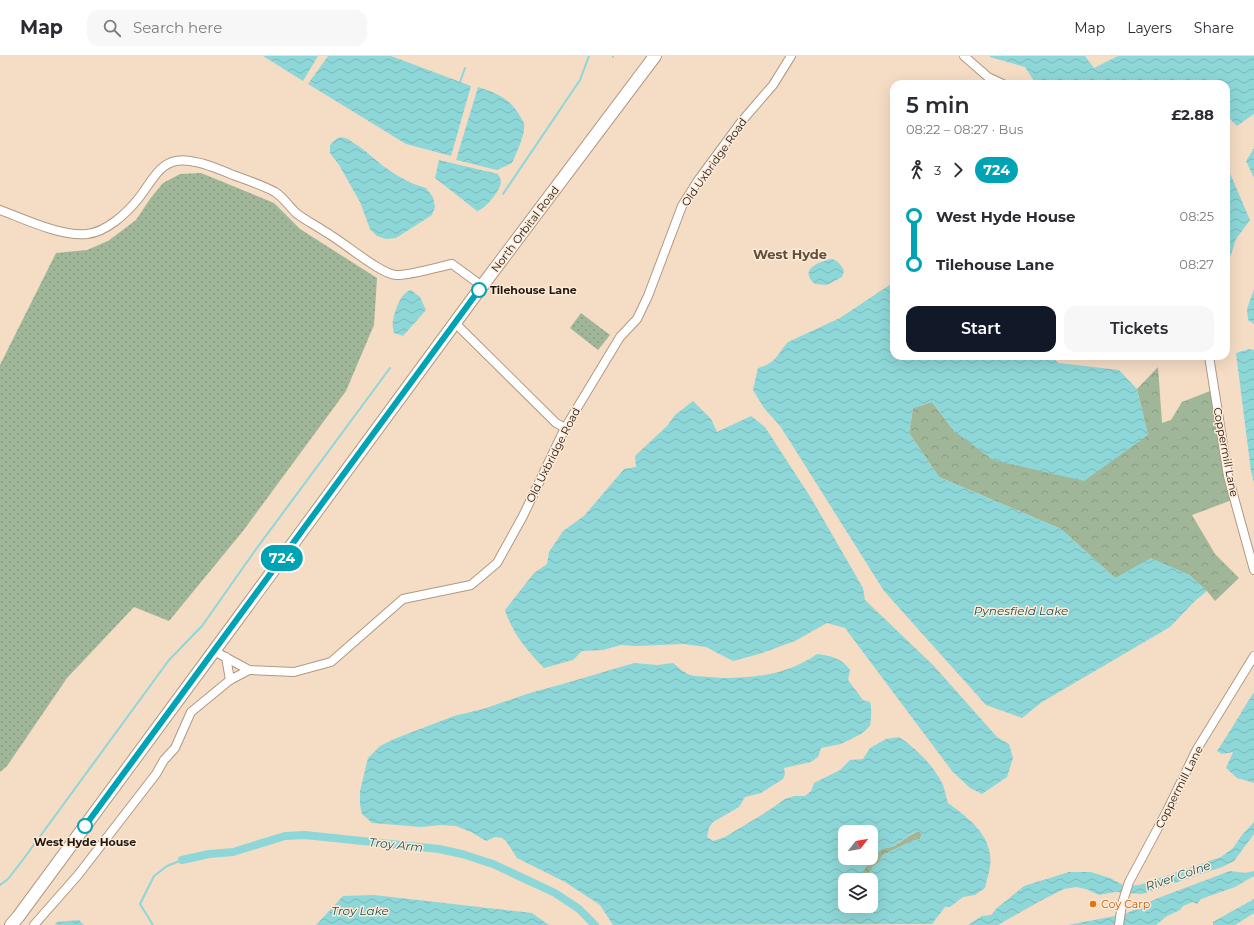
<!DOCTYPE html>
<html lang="en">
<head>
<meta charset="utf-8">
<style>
  :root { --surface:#fff; --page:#f7f7f7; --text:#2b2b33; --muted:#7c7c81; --line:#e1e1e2; --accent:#111827 }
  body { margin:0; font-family:Montserrat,sans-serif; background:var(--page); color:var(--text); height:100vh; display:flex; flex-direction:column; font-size:15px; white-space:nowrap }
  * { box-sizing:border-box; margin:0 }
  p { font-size:13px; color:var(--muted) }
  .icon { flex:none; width:22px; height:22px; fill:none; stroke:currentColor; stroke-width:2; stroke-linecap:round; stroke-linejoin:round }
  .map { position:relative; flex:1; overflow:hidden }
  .details { position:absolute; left:890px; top:24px; width:340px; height:280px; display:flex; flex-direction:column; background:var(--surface); border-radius:12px; box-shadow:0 4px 16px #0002 }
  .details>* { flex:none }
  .badge { padding:0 8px; border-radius:13px; font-size:14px; line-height:26px }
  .needle { width:26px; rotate:59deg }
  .fabs { position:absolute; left:838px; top:769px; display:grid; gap:8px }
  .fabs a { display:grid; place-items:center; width:40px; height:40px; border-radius:8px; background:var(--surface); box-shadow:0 4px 16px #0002; font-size:20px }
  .map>.badge { position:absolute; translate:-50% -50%; box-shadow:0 0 0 2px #fff }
  .legs { display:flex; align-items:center; gap:6px; height:44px; padding:0 16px; font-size:13px }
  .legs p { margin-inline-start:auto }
  .summary { display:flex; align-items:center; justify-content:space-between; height:68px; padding:0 16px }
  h1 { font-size:22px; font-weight:600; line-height:30px }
  .button { display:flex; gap:8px; margin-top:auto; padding:8px 16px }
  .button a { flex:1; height:46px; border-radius:12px; background:var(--accent); color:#fff; font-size:16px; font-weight:600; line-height:46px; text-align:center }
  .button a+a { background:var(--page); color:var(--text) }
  ul { padding:0 16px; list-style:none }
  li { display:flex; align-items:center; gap:14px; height:48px; font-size:15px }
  li i { display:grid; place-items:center; width:6px; height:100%; margin:0 5px; background:currentColor }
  li i::after { content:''; width:10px; height:10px; margin:-5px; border:3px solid; border-radius:50%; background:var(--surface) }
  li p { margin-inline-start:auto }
  li:first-child i { background:linear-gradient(#0000 50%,currentColor 0) }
  li:last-child i { background:linear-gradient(currentColor 50%,#0000 0) }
  header { display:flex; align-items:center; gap:24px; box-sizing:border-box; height:56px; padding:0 20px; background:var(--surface); border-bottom:1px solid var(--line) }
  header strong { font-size:19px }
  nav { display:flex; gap:22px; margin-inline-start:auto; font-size:14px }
  .search { width:280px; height:36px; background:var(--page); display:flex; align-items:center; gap:10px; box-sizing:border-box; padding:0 14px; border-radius:12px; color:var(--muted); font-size:15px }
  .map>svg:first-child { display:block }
  .green { fill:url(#green-dots) }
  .forest { fill:url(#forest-crowns) }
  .water { fill:url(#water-waves); fill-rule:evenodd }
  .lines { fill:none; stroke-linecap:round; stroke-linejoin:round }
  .stream { stroke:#8ed7d8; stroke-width:2 }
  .canal { stroke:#8ed7d8; stroke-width:8 }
  .minor-casing { stroke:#b09983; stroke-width:10 }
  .primary-casing { stroke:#b09983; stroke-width:14 }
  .minor { stroke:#fff; stroke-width:8 }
  .primary { stroke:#fff; stroke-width:12 }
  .line-1-casing { stroke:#fff; stroke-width:9 }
  .line-1 { stroke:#00a3b4; stroke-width:6 }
  .stop-1-dot { fill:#fff; stroke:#00a3b4; stroke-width:2 }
  .food-dot { fill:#e8710a; stroke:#feead7; stroke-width:1.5 }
  .labels { text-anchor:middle; stroke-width:3; stroke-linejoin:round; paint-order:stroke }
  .street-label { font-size:11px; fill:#1f170e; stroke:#feead7 }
  .stop-label { font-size:11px; font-weight:bold; fill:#1f170e; stroke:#feead7; text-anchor:start }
  .food-label { font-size:11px; fill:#c56008; stroke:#feead7; text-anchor:start }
  .water-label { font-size:12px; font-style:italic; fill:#155556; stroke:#feead7 }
  .quarter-label { font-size:13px; font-weight:bold; fill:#624e3a; stroke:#feead7 }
</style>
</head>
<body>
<header>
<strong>Map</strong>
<div class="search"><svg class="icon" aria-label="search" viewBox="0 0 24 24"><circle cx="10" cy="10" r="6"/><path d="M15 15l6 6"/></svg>Search here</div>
<nav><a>Map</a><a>Layers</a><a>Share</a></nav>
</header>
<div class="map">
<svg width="1254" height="869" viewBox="0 0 1254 869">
  <defs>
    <pattern id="green-dots" width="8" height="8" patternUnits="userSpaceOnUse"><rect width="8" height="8" fill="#9fb698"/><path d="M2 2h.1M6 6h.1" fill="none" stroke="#889c82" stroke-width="1.8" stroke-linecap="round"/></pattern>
    <pattern id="forest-crowns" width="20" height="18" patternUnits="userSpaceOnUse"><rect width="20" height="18" fill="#9fb698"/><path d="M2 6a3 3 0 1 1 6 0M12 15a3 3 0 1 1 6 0" fill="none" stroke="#889c82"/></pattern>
    <pattern id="water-waves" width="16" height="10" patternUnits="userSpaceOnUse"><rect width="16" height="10" fill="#8ed7d8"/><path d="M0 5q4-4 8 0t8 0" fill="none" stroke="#7ab8b8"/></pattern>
  </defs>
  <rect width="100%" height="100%" fill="#f5dcc5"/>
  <g class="green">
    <path d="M 201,117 L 274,147 L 300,173 L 377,222 L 374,269 L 346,335 L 243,475 L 169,565 L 134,551 L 67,622 L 7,710 L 0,716 L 0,309 L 56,197 L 87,194 L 108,185 L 136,164 L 150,143 L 163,127 L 180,118 Z"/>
    <path d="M 581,257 L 610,279 L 598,294 L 570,272 Z"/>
  </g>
  <g class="forest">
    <path d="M 1158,311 L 1162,367 L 1171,364 L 1182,346 L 1210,335 L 1232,444 L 1192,459 L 1215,498 L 1239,522 L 1215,545 L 1207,535 L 1188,518 L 1115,522 L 1061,473 L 939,421 L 909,377 L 913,352 L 932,346 L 954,375 L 1148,379 L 1137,333 Z"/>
    <path d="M 919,775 L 922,778 L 920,783 L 912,785 L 883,799 L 878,807 L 873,811 L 871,815 L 863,823 L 861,820 C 864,812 875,796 882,793 C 886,791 891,792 894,790 C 903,785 910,778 919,775 Z"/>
  </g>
  <g class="water">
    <path d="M 263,0 L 318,0 L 303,25 Z"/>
    <path d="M 328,0 L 391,0 L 471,30 L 451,100 L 406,88 L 308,28 Z"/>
    <path d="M 990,0 L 1085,0 L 1094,12 L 1118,0 L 1254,0 L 1254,58 L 1237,70 L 1226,59 L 1226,28 L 1036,28 L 1025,11 L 990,1 Z"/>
    <path d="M 478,31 C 496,37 510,42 520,60 C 521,62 524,66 524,68 C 526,77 516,98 512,107 L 497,114 L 456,104 Z"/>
    <path d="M 341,81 L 348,83 L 364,94 L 383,110 L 398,120 L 411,127 L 426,132 L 433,141 L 435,151 L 432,159 L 396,182 L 386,183 L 377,180 L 370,173 L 360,146 L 339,109 L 330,97 L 330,89 L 336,83 Z"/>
    <path d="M 1254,92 L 1254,122 L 1246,105 Z"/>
    <path d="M 439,104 L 498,118 C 500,122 502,125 500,130 C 498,137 484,154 477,155 L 435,122 Z"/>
    <path d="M 1226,108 L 1250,164 L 1236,183 L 1226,214 Z"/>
    <path d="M 831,203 C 838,204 841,209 844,215 L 842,221 L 827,229 L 815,228 C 798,214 818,206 831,203 Z"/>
    <path d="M 894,226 L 894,300 L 1050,300 L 1059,307 L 1119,314 L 1137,333 L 1148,379 L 1084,425 L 993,404 L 954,375 L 932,346 L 913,352 L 909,377 L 939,421 L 1061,473 L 1115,522 L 1151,502 L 1188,518 L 1207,535 L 1195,545 L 1170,571 L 1042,646 L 1022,662 L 986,649 L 884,535 L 789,384 L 780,370 L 764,352 L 753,334 L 758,312 C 777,307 777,298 788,286 L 840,262 Z"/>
    <path d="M 1254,233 L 1254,268 L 1248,264 L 1247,253 Z"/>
    <path d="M 411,234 L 420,241 L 426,254 L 403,280 L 394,277 C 393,273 392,268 393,264 C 395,254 401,236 411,234 Z"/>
    <path d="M 1249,293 L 1254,294 L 1254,427 L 1251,415 L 1236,297 Z"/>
    <path d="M 693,345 L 711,363 L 717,376 L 751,360 L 765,371 L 811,442 L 863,532 L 865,544 L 934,610 L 997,681 L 1009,688 L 1013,702 L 1007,721 L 982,738 L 970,732 L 952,715 L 845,572 L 827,567 L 795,585 L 759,598 L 733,605 L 706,591 L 683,588 L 637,590 L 621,589 L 603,594 L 582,595 L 573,604 L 544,612 C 528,596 512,577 505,554 L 534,517 L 547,508 L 549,496 L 563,475 L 584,460 L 624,413 L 636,411 L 635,400 L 667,370 L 675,359 Z"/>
    <path d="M 817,598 C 829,599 843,603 850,614 L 848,624 L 863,644 L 870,646 C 872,652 871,664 870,670 L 861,678 L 841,688 L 821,692 L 818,701 L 811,706 L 784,712 L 785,718 L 783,723 L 761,737 L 745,741 L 739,751 L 713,766 L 709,772 L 707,781 L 713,785 L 725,781 L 768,755 L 785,743 L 794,740 L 805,740 L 811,735 L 814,727 L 840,714 L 850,704 L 863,703 L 870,692 L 886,683 L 899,681 C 917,693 934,710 943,729 C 945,735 946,741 948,747 C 970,763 994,781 990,811 C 989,818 986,825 985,832 L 975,839 L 963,841 L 950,851 L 945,851 L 932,868 L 613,869 L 600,849 L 565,826 L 517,802 L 506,785 L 502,782 L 495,781 L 486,785 L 471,776 L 456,770 L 441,769 L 421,771 L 372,767 L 362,758 L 360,749 L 360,735 L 368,702 L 380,690 L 394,683 L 454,660 L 483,653 L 533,636 L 563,628 L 634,607 L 657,609 L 673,607 C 677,610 683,616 688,618 C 693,621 703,620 709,621 C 746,624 786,620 817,598 ZM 919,775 L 922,778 L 920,783 L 912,785 L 883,799 L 878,807 L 873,811 L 871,815 L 863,823 L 861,820 L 868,807 L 881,793 L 892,791 L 913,777 ZM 845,776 L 871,776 L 871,802 L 845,802 ZM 845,824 L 871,824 L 871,850 L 845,850 Z"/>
    <path d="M 1254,636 L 1254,727 L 1237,722 L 1226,712 L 1233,696 L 1222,698 L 1217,695 C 1230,676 1241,656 1254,636 Z"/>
    <path d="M 1254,766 L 1254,778 L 1234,805 L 1222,811 L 1142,838 L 1115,836 L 1099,839 L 1086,833 L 1076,831 L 1064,833 L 1040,845 L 998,869 L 968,869 L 982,860 L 991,859 L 997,852 L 1024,830 L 1069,816 L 1091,816 L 1110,822 L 1125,830 L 1139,829 L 1221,801 L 1233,792 L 1242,779 Z"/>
    <path d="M 1230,815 L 1245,817 L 1254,815 L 1254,820 L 1235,831 L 1201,843 L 1197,848 L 1193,846 L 1183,850 L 1180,854 L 1167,860 L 1156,869 L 1068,869 L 1125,858 L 1158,842 Z"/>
    <path d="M 374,839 L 532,857 L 549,869 L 316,869 L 343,840 Z"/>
    <path d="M 1254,843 L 1254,857 L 1235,869 L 1213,869 L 1213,866 Z"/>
    <path d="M 79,864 L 84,869 L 55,869 L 57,866 Z"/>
  </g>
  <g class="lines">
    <g class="stream">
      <path d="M 613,1 L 613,0"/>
      <path d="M 460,26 L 465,12"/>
      <path d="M 503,138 L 580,24 L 589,0"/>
      <path d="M 0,829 L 8,823 L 22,805 L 169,604 L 202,570 L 254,496 L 390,312"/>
      <path d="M 153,869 L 140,848 L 154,820 L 167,810 L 182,804"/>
    </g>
    <path class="canal" d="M 182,804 L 209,798 L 233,796 L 285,780 L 305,779 L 439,793 L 462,798 L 493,808 L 555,837 L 579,853 L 595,869"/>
    <defs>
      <g id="minor">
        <path d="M 964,0 L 988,21 L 1003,28"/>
        <path d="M 0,154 C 24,163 62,181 87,178 C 106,176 126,158 138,143 C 153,125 160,100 190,105 C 205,107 219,113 233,119 C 247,124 262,129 275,136 C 283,141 289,150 296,157 C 305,164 315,169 324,175 C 341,184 380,218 396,219 C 408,220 438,211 452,208 L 482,230"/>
        <path d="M 455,267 L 549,360 L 556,367 L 565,372"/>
        <path d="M 1209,300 L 1228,420 L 1254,514"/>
        <path d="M 214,595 L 249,614 L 294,616 L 331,606 L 403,543 L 471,529 L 497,507 L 523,460 L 565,372 L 620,281 L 637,263 L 648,240 L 682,150 L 699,123 L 741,66 L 773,29 L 791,0"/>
        <path d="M 226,601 L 230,624"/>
        <path d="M 34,869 L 78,819 L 156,718 L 164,704 L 175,692 L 191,656 L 230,624 L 249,614"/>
        <path d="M 1119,869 L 1122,848 L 1129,826 L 1167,755 L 1197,693 L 1254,600"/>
      </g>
      <path id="primary" d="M 11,869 L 18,861 L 214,595 L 482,230 L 655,0"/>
    </defs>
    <use href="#minor" class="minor-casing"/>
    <use href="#primary" class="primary-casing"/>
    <use href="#minor" class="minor"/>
    <use href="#primary" class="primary"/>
  </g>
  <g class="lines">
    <defs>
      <path id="line-1" d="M 85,770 L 479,234"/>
    </defs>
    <use href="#line-1" class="line-1-casing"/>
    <use href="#line-1" class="line-1"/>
  </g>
  <g class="stop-1-dot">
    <circle cx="479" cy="234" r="7"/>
    <circle cx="85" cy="770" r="7"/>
  </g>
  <circle class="food-dot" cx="1093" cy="848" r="4"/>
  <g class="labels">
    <g class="street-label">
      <text transform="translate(714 106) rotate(-55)" y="4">Old Uxbridge Road</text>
      <text transform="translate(525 173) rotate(-53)" y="4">North Orbital Road</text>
      <text transform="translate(1226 396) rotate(79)" y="4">Coppermill Lane</text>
      <text transform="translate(553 399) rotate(-63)" y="4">Old Uxbridge Road</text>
      <text transform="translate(1179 731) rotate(-63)" y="4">Coppermill Lane</text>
    </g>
    <g class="stop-label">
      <text x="490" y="238">Tilehouse Lane</text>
      <text x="85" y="790" text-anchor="middle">West Hyde House</text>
    </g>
    <g class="food-label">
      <text x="1101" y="852">Coy Carp</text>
    </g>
    <g class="water-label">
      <text x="1021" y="559">Pynesfield Lake</text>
      <text transform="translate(396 789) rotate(6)" y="4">Troy Arm</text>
      <text transform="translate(1178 820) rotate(-19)" y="4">River Colne</text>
      <text x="360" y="859">Troy Lake</text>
    </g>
    <g class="quarter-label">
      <text x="790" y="203">West Hyde</text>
    </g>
  </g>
</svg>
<div class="fabs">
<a><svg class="needle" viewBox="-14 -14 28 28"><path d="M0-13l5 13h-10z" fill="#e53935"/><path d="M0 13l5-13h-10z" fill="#7c7c81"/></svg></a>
<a><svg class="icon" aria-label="layers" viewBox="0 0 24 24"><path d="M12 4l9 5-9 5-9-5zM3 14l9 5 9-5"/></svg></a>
</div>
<b class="badge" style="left:282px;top:502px;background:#00a3b4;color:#fff">724</b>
<section class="details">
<div class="summary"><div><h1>5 min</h1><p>08:22 – 08:27 · Bus</p></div><b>£2.88</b></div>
<div class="legs"><svg class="icon" aria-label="walk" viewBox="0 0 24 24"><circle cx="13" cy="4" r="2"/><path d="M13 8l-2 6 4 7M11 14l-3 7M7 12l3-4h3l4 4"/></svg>3<svg class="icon" aria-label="forward" viewBox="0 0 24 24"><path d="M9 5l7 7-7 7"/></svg><b class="badge" style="background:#00a3b4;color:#fff">724</b></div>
<ul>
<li><i style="color:#00a3b4"></i><b>West Hyde House</b><p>08:25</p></li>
<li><i style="color:#00a3b4"></i><b>Tilehouse Lane</b><p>08:27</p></li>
</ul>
<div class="button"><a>Start</a><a>Tickets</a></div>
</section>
</div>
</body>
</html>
